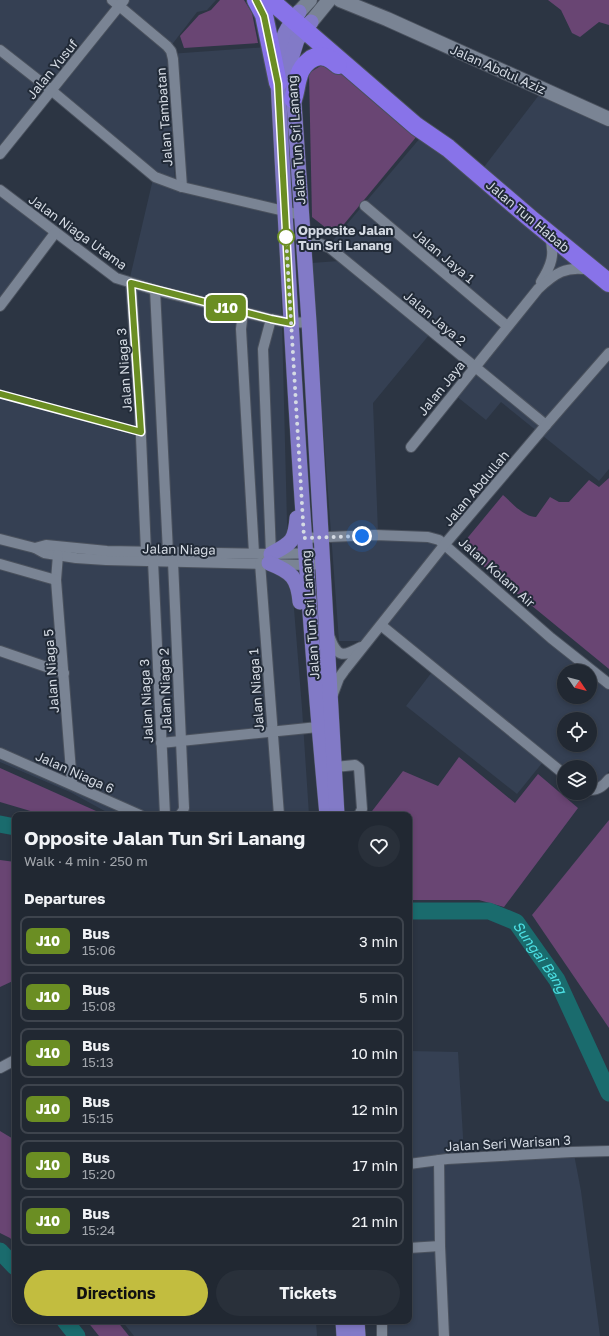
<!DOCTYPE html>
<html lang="en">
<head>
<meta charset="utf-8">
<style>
  :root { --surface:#212832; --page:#29303a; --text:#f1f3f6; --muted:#a2a6ac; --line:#3e444d; --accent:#c2bd3f }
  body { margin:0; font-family:"Golos Text",sans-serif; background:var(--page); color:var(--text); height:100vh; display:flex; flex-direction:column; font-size:15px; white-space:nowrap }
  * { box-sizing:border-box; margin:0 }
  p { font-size:13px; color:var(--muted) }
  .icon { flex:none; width:22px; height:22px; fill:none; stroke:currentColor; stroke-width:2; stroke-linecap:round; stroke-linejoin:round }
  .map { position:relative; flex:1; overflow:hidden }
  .panel { position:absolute; left:12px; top:812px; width:400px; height:512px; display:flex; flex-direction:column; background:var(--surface); border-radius:8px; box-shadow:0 2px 6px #0003,0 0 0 1px var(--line) }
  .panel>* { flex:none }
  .badge { padding:0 8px; border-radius:6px; font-size:14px; line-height:26px }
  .needle { width:26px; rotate:125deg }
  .buttons { position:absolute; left:557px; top:664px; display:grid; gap:8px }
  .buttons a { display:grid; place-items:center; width:40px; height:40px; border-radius:50%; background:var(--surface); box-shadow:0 2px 6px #0003,0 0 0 1px var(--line); font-size:20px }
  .you { position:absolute; width:20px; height:20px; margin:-10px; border:3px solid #fff; border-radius:50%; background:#1a73e8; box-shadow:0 0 0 6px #1a73e833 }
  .map>.badge { position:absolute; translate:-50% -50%; box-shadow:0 0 0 2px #fff }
  h2 { padding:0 12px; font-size:15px; line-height:36px }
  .round { display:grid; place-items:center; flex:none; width:42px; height:42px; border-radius:21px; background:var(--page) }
  .overview { display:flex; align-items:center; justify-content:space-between; height:68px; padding:0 12px }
  h1 { font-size:19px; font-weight:700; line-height:30px }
  .cta { display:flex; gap:8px; margin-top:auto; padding:8px 12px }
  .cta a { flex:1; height:46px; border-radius:24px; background:var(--accent); color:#111; font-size:16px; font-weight:700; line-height:46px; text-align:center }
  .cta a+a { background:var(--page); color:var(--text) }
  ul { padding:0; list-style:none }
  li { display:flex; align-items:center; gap:12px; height:50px; margin:0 8px 6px; padding:0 4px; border:2px solid var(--line); border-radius:8px }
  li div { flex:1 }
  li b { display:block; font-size:15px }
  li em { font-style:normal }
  li .badge { min-width:44px; font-weight:700; text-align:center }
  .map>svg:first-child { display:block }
  .built { fill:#354053; fill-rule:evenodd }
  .green { fill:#694573 }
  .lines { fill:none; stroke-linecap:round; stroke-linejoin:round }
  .river { stroke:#1a6b6d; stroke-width:17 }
  .street-casing { stroke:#4a515d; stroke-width:12 }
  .secondary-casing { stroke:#4a515d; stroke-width:16 }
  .primary-casing { stroke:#4a515d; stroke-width:16 }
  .highway-casing { stroke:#4a515d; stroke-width:20 }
  .street { stroke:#7a8494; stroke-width:10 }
  .secondary { stroke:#7a8494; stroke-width:14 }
  .primary { stroke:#827ac7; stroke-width:15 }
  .highway { stroke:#8873e9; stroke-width:18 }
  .line-casing { stroke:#fff; stroke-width:9 }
  .line { stroke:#6b8e23; stroke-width:6 }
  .walk { stroke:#d4dae3; stroke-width:4; stroke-dasharray:0 7.2 }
  .stop-dot { fill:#fff; stroke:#6b8e23; stroke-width:2 }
  .labels { text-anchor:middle; stroke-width:4; stroke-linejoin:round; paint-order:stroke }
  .street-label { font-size:13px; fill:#d4dae3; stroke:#222b38 }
  .stop-label { font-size:13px; font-weight:bold; fill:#d4dae3; stroke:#222b38; text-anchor:start }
  .water-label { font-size:14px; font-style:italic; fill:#4ce0e4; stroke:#222b38 }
</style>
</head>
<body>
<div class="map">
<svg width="609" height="1336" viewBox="0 0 609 1336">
  <rect width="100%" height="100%" fill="#2c3543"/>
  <g class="built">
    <path d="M 0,0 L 216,0 L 207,10 L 197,12 L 167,51 L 175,180 L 156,174 L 52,96 L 0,160 Z"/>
    <path d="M 267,47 L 273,77 L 279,205 L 287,522 L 302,708 L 309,815 L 112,815 L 70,792 L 0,762 L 0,391 L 136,428 L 128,286 L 153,179 L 179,189 L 169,54 Z"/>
    <path d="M 539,95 L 609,127 L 609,271 L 484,167 Z"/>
    <path d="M 421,137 L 609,292 L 609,469 L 599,481 L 501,402 L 486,420 L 450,391 L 473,363 L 330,244 Z"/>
    <path d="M 0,195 L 56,238 L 0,312 Z"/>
    <path d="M 339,261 L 429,335 L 373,403 L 378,532 L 441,537 L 456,548 L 557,638 L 609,680 L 609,771 L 598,785 L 590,786 L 590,767 L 564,767 L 564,770 L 547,757 L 517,794 L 406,706 L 432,672 L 376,626 L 365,641 L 339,641 L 311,263 ZM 564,671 L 590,671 L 590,697 L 564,697 ZM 564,719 L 590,719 L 590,745 L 564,745 Z"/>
    <path d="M 409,1051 L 458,1052 L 464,1154 L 573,1149 L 581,1191 L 600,1336 L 379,1336 L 379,1321 L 409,1321 Z"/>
    <path d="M 122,1321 L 316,1321 L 317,1336 L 134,1336 Z"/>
  </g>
  <g class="green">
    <path d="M 220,0 L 244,0 L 252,13 L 258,43 L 184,48 L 180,36 L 199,15 L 211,10 Z"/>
    <path d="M 548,0 L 609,0 L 609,25 L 599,22 L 580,37 L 572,33 L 561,10 Z"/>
    <path d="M 327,62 L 417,136 L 335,235 L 312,217 L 309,73 Z"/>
    <path d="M 609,478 L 609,669 L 460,547 L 503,495 C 512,503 524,517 536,517 L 550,497 L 559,502 L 569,502 L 589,480 L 599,487 Z"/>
    <path d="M 459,757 L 515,803 L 538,774 L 578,808 L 504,907 L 479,900 L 409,900 L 409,815 L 369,815 L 403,771 L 438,786 Z"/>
    <path d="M 0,768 L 105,815 L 44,815 L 0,802 Z"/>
    <path d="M 609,820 L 609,1028 L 532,915 Z"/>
    <path d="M 0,860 L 15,862 L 15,980 L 0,987 Z"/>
    <path d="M 0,1131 L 15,1140 L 15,1243 L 10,1238 L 0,1233 Z"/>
    <path d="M 87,1321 L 117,1321 L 129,1336 L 99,1336 Z"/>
  </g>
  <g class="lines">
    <g class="river">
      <path d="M 0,824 L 15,827"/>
      <path id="s1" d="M 409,911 L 489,911 L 516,922 L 557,980 L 609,1093"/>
      <path d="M 0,1251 L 15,1267"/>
      <path d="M 65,1321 L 77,1336"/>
    </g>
    <defs>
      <g id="street">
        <path d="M 112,0 L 167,46 L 171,51 L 173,59 L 182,187"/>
        <path d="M 0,50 L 51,90 L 155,177 L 182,187 L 301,215"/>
        <path d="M 0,154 L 124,0"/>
        <path d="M 0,190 L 116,278 L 155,290 L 271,319 L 291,323 L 309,322"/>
        <path d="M 365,206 L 507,326"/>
        <path d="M 304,243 L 321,244 L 330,248 L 546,425"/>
        <path d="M 541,282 C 551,266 556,254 549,235"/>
        <path d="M 131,283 L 140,414 L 146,552"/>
        <path d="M 155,290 L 168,552"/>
        <path d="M 0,306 L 55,233"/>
        <path d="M 243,312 L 241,329 L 254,553"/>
        <path d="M 411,447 L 538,289 C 554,274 566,265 590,270"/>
        <path d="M 304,538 L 375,535 L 428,537 L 439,540 L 551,638 L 609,684"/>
        <path d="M 0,539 L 35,548 L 44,553 L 76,558 L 106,560 L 306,565 L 323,564"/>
        <path d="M 35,548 L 46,545 L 107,551 L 271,554 L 323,553"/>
        <path d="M 271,554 L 263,349 L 271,319"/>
        <path d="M 58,555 L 56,580 L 72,784"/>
        <path d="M 153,561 L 165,815"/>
        <path d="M 173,562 L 184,808 L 183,811 L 180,815"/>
        <path d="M 260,563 L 279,815"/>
        <path d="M 0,564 L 56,580"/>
        <path d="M 382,626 L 564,774"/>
        <path d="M 330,638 C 338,659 344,656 361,647"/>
        <path d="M 0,651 L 64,673"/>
        <path d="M 333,694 L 339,678 L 344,671 L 445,544 L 546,425 L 609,353"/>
        <path d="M 161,743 L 318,727"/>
        <path d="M 0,753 L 140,815"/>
        <path d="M 335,767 L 355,765 L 359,768 L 362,809 L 359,815"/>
        <path d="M 590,790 C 599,790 604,785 609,779"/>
        <path d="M 0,1068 L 15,1060"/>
        <path d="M 439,1160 L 440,1246 L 444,1336"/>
        <path d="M 409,1164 L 447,1159 L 572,1152 L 609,1151"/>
        <path d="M 409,1248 L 440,1246"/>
        <path d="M 382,1321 L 382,1336"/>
      </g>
      <g id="secondary">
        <path d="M 340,0 L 387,19 L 609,119"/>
        <path d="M 299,12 L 310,0"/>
        <path d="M 311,22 L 329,0"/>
      </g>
      <g id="primary">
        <path d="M 299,12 C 296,18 291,22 288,28 C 278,44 279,65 278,83 C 291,328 304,571 327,815"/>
        <path d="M 311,22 L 297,40 L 291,59 L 309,322 L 337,815"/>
        <path d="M 271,554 C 291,543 295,542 297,518"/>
        <path d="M 269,563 C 292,572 298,578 300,602"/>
        <path d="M 343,1321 L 344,1336"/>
        <path d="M 357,1321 L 358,1336"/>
      </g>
      <g id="highway">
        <path d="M 256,0 L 264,15 L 278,83"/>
        <path d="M 270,0 L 416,126 L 448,148 L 531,219 L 609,283"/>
        <path d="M 293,99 C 296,91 296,83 299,75 C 302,65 314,53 325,57 C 330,58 334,62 338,65"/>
      </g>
    </defs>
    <use href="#street" class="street-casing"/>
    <use href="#secondary" class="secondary-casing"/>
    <use href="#primary" class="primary-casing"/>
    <use href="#highway" class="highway-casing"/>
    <use href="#street" class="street"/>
    <use href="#secondary" class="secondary"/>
    <use href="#primary" class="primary"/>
    <use href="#highway" class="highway"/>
  </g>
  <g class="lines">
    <defs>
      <path id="line" d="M 0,394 L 141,432 L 131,283 L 271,319 L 291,323 L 278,84 L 264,16 L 256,0"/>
    </defs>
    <use href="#line" class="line-casing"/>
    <use href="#line" class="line"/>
    <path class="walk" d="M 286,237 L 304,538 L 362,536"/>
  </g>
  <circle class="stop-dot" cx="286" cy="237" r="8"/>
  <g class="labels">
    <g class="street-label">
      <text transform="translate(52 69) rotate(-51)" y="5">Jalan Yusuf</text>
      <text transform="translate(498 69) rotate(24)" y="5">Jalan Abdul Aziz</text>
      <text transform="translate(164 117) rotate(-94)" y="5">Jalan Tambatan</text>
      <text transform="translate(296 140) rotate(-94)" y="5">Jalan Tun Sri Lanang</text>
      <text transform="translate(528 216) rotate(40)" y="5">Jalan Tun Habab</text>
      <text transform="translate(78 232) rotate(36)" y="5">Jalan Niaga Utama</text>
      <text transform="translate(444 256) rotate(40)" y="5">Jalan Jaya 1</text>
      <text transform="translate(435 318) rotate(40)" y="5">Jalan Jaya 2</text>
      <text transform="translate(124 370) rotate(-94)" y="5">Jalan Niaga 3</text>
      <text transform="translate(441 388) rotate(-51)" y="5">Jalan Jaya</text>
      <text transform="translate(476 488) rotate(-50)" y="5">Jalan Abdullah</text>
      <text transform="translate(179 549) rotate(1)" y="5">Jalan Niaga</text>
      <text transform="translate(497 572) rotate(42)" y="5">Jalan Kolam Air</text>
      <text transform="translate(310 615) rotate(-94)" y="5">Jalan Tun Sri Lanang</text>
      <text transform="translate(51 671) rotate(-94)" y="5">Jalan Niaga 5</text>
      <text transform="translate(165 690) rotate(-92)" y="5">Jalan Niaga 2</text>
      <text transform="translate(256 690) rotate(-94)" y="5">Jalan Niaga 1</text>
      <text transform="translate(146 701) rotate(-93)" y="5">Jalan Niaga 3</text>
      <text transform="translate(75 772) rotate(24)" y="5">Jalan Niaga 6</text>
      <text transform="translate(508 1143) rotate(-3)" y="5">Jalan Seri Warisan 3</text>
    </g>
    <g class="stop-label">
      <text x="298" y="235">Opposite Jalan<tspan x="298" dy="15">Tun Sri Lanang</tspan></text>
    </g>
    <g class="water-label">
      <text dy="5" stroke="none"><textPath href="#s1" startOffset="152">Sungai Bang</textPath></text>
    </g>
  </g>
</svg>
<div class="buttons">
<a><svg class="needle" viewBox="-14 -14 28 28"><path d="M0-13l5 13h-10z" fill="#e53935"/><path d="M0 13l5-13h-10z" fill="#a2a6ac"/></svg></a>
<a><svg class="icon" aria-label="locate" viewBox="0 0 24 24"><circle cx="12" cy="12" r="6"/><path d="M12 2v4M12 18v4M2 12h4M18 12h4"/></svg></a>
<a><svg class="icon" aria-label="layers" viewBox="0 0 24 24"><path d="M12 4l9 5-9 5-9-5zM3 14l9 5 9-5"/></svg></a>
</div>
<div class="you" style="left:362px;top:536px"></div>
<b class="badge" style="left:226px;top:308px;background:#6b8e23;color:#fff">J10</b>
<section class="panel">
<div class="overview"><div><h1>Opposite Jalan Tun Sri Lanang</h1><p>Walk · 4 min · 250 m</p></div><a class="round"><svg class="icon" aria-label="heart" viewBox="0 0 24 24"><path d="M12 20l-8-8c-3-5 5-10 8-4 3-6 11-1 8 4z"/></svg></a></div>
<h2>Departures</h2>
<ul>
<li><span class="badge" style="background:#6b8e23;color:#fff">J10</span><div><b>Bus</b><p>15:06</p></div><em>3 min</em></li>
<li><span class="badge" style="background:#6b8e23;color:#fff">J10</span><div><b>Bus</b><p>15:08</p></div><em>5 min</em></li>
<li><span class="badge" style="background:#6b8e23;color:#fff">J10</span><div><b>Bus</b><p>15:13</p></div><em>10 min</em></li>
<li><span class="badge" style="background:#6b8e23;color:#fff">J10</span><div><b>Bus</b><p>15:15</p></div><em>12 min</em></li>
<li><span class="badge" style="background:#6b8e23;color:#fff">J10</span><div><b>Bus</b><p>15:20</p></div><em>17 min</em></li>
<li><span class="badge" style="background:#6b8e23;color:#fff">J10</span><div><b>Bus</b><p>15:24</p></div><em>21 min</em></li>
</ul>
<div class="cta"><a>Directions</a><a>Tickets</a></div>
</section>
</div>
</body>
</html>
